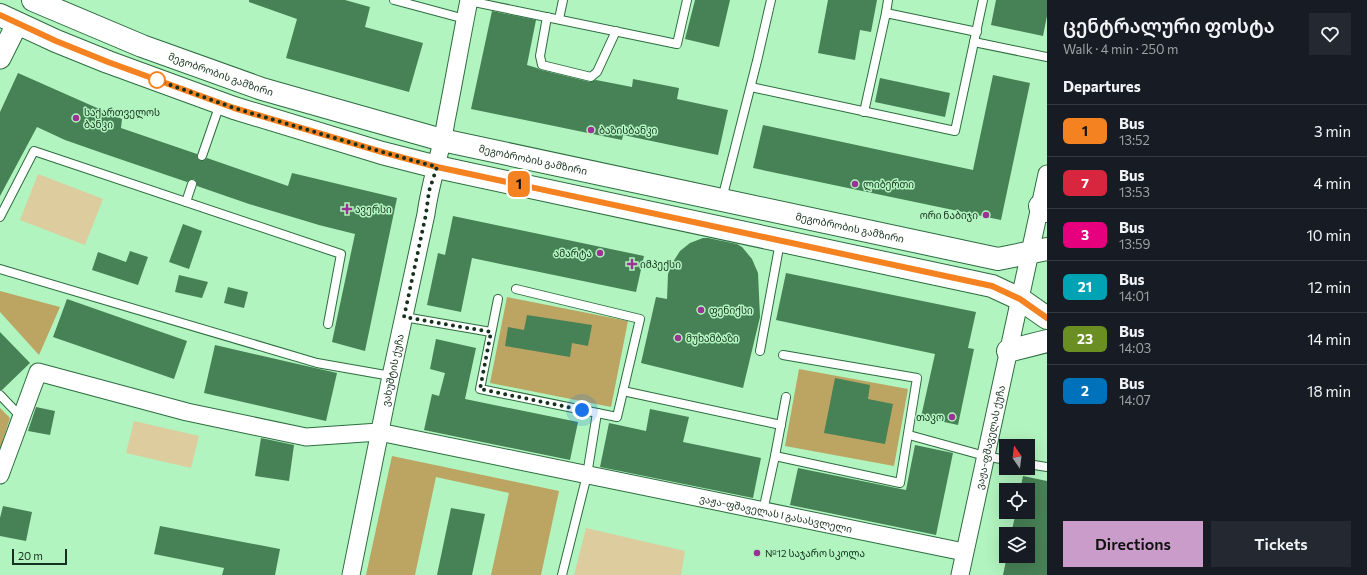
<!DOCTYPE html>
<html lang="en">
<head>
<meta charset="utf-8">
<style>
  :root { --surface:#171b24; --page:#242831; --text:#f1f3f6; --muted:#9ea1a6; --line:#363941; --accent:#ca9cca }
  body { margin:0; font-family:Commissioner,"Noto Sans Georgian",sans-serif; background:var(--page); color:var(--text); height:100vh; display:flex; flex-direction:column; font-size:15px; white-space:nowrap }
  * { box-sizing:border-box; margin:0 }
  p { font-size:13px; color:var(--muted) }
  .icon { flex:none; width:22px; height:22px; fill:none; stroke:currentColor; stroke-width:2; stroke-linecap:round; stroke-linejoin:round }
  .map { position:relative; flex:1; overflow:hidden }
  .side { display:flex; flex-direction:column; background:var(--surface); width:320px }
  .side>* { flex:none }
  .badge { padding:0 8px; border-radius:6px; font-size:14px; line-height:26px }
  .needle { width:26px; rotate:346deg }
  .controls { position:absolute; left:999px; top:439px; display:grid; gap:8px }
  .controls a { display:grid; place-items:center; width:36px; height:36px; border-radius:0px; background:var(--surface); box-shadow:0 4px 16px #0002; font-size:20px }
  .scale { position:absolute; left:12px; bottom:10px; width:55px; box-sizing:border-box; padding-left:4px; border:2px solid #16311d; border-top:0; font-size:11px; line-height:14px; white-space:nowrap; color:#16311d; -webkit-text-stroke:3px #b1f4bf; paint-order:stroke }
  .you { position:absolute; width:20px; height:20px; margin:-10px; border:3px solid #fff; border-radius:50%; background:#1a73e8; box-shadow:0 0 0 6px #1a73e833 }
  .map>.badge { position:absolute; translate:-50% -50%; box-shadow:0 0 0 2px #fff }
  h2 { padding:0 16px; font-size:15px; line-height:36px }
  .round { display:grid; place-items:center; flex:none; width:42px; height:42px; border-radius:0px; background:var(--page) }
  .headline { display:flex; align-items:center; justify-content:space-between; height:68px; padding:0 16px }
  h1 { font-size:19px; font-weight:600; line-height:30px }
  .cta { display:flex; gap:8px; margin-top:auto; padding:8px 16px }
  .cta a { flex:1; height:46px; border-radius:0px; background:var(--accent); color:#111; font-size:16px; font-weight:600; line-height:46px; text-align:center }
  .cta a+a { background:var(--page); color:var(--text) }
  ul { padding:0; list-style:none }
  li { display:flex; align-items:center; gap:12px; height:52px; padding:0 16px; border-top:1px solid var(--line) }
  li div { flex:1 }
  li b { display:block; font-size:15px }
  li em { font-style:normal }
  li .badge { min-width:44px; font-weight:700; text-align:center }
  main { display:flex; flex:1; min-height:0 }
  .map>svg:first-child { display:block }
  .green { fill:#ddcc9e }
  .forest { fill:#bca562 }
  .building { fill:#478156 }
  .lines { fill:none; stroke-linecap:round; stroke-linejoin:round }
  .service-casing { stroke:#2c6d3f; stroke-width:10 }
  .minor-casing { stroke:#2c6d3f; stroke-width:19 }
  .tertiary-casing { stroke:#2c6d3f; stroke-width:23 }
  .primary-casing { stroke:#2c6d3f; stroke-width:24 }
  .service { stroke:#fff; stroke-width:8 }
  .minor { stroke:#fff; stroke-width:17 }
  .tertiary { stroke:#fff; stroke-width:21 }
  .primary { stroke:#fff; stroke-width:22 }
  .line-casing { stroke:#fff; stroke-width:9 }
  .line { stroke:#f58220; stroke-width:6 }
  .walk { stroke:#16311d; stroke-width:4; stroke-dasharray:0 7.2 }
  .stop-dot { fill:#fff; stroke:#f58220; stroke-width:2 }
  .poi-dot { fill:#9b3294; stroke:#b1f4bf; stroke-width:1.5 }
  .labels { text-anchor:middle; stroke-width:3; stroke-linejoin:round; paint-order:stroke }
  .street-label { font-size:10px; fill:#16311d; stroke:#b1f4bf }
  .poi-label { font-size:10px; fill:#16311d; stroke:#b1f4bf; text-anchor:start }
</style>
</head>
<body>
<main>
<div class="map">
<svg width="1047" height="575" viewBox="0 0 1047 575">
  <rect width="100%" height="100%" fill="#b1f4bf"/>
  <g class="green">
    <path d="M 38,174 L 103,199 L 85,245 L 20,220 Z"/>
    <path d="M 134,421 L 199,436 L 191,468 L 126,453 Z"/>
    <path d="M 586,528 L 685,551 L 681,575 L 574,575 Z"/>
  </g>
  <g class="forest">
    <path d="M 0,291 L 60,307 L 39,355 L 0,312 Z"/>
    <path d="M 507,297 L 628,321 L 611,407 L 490,383 Z"/>
    <path d="M 799,369 L 908,389 L 894,466 L 785,446 Z"/>
    <path d="M 0,408 L 10,418 L 0,449 Z"/>
    <path d="M 392,456 L 559,491 L 541,575 L 491,575 L 509,493 L 436,477 L 415,575 L 366,575 Z"/>
  </g>
  <g class="building">
    <path d="M 249,0 L 345,0 L 370,7 L 365,27 L 423,43 L 409,92 L 286,58 L 297,19 L 249,2 Z"/>
    <path d="M 695,0 L 730,0 L 719,47 L 685,39 Z"/>
    <path d="M 828,0 L 877,0 L 871,32 L 860,30 L 855,60 L 818,53 Z"/>
    <path d="M 996,0 L 1047,0 L 1047,16 L 1043,36 L 991,25 Z"/>
    <path d="M 492,11 L 536,20 L 527,65 L 537,68 L 541,70 L 590,82 L 596,80 L 632,87 L 633,79 L 679,88 L 677,99 L 728,110 L 718,155 L 623,135 L 622,140 L 471,109 Z"/>
    <path d="M 18,73 L 122,119 L 121,128 L 197,154 L 198,159 L 201,161 L 205,160 L 207,158 L 288,186 L 292,173 L 397,198 L 365,351 L 332,342 L 355,234 L 319,225 L 249,204 L 197,186 L 197,183 L 194,179 L 191,179 L 187,182 L 105,154 L 65,140 L 37,127 L 0,196 L 0,112 Z"/>
    <path d="M 993,75 L 1030,83 L 1001,220 L 753,168 L 763,125 L 973,170 Z"/>
    <path d="M 880,78 L 950,93 L 945,117 L 875,102 Z"/>
    <path d="M 453,216 L 644,256 L 636,292 L 472,258 L 461,312 L 427,305 L 438,253 L 445,255 Z"/>
    <path d="M 183,224 L 202,231 L 189,269 L 169,262 Z"/>
    <path d="M 703,238 L 708,238 L 737,244 L 742,247 L 752,259 L 758,273 L 760,317 L 743,388 L 641,363 L 656,297 L 667,299 L 668,274 L 673,262 L 680,251 L 690,243 Z"/>
    <path d="M 130,251 L 148,257 L 138,285 L 92,270 L 98,252 L 126,262 Z"/>
    <path d="M 786,273 L 976,312 L 968,348 L 974,349 L 958,425 L 921,417 L 935,354 L 776,320 Z"/>
    <path d="M 179,275 L 208,282 L 202,298 L 175,292 Z"/>
    <path d="M 228,287 L 248,292 L 244,308 L 224,303 Z"/>
    <path d="M 67,299 L 187,341 L 174,379 L 53,337 Z"/>
    <path d="M 527,315 L 592,325 L 588,346 L 572,343 L 570,357 L 505,346 L 508,327 L 524,330 Z"/>
    <path d="M 0,332 L 30,363 L 2,390 L 0,390 Z"/>
    <path d="M 436,339 L 476,348 L 465,399 L 578,422 L 570,460 L 424,430 L 432,394 L 439,396 L 445,373 L 430,369 Z"/>
    <path d="M 215,345 L 337,373 L 326,421 L 204,393 Z"/>
    <path d="M 835,378 L 870,385 L 868,399 L 893,404 L 885,444 L 824,433 Z"/>
    <path d="M 36,407 L 55,411 L 50,435 L 28,431 Z"/>
    <path d="M 650,409 L 689,417 L 683,442 L 761,458 L 753,498 L 600,467 L 609,423 L 646,431 Z"/>
    <path d="M 261,438 L 294,445 L 289,481 L 255,476 Z"/>
    <path d="M 915,445 L 953,453 L 936,535 L 790,505 L 798,468 L 906,490 Z"/>
    <path d="M 1023,476 L 1047,481 L 1047,575 L 1003,575 L 1007,556 L 1028,556 L 1028,534 L 1011,534 L 1016,512 L 1028,512 L 1028,490 L 1020,490 Z"/>
    <path d="M 3,506 L 32,512 L 26,541 L 0,536 L 0,518 Z"/>
    <path d="M 451,508 L 485,514 L 472,575 L 437,575 Z"/>
    <path d="M 160,526 L 280,549 L 275,575 L 222,575 L 224,568 L 154,554 Z"/>
  </g>
  <g class="lines">
    <defs>
      <g id="service">
        <path d="M 394,0 L 465,19"/>
        <path d="M 469,1 L 677,44 L 687,0"/>
        <path d="M 886,13 L 888,0"/>
        <path d="M 547,17 L 540,56 L 542,65 L 591,77 L 597,72 L 616,31"/>
        <path d="M 559,19 L 563,0"/>
        <path d="M 974,42 L 1047,57"/>
        <path d="M 751,87 L 955,131 L 983,0"/>
        <path d="M 864,112 L 886,13 L 977,32"/>
        <path d="M 202,156 L 220,104"/>
        <path d="M 722,199 L 757,61 L 771,0"/>
        <path d="M 186,202 L 192,184"/>
        <path d="M 0,217 L 34,151 L 341,254 L 328,324"/>
        <path d="M 0,269 L 317,363 L 391,376"/>
        <path d="M 498,299 L 480,389 L 617,417 L 640,319 L 516,289"/>
        <path d="M 404,317 L 491,332"/>
        <path d="M 760,351 L 780,242"/>
        <path d="M 623,391 L 781,425"/>
        <path d="M 0,395 L 21,417"/>
        <path d="M 909,435 L 985,456 L 1006,460"/>
        <path d="M 775,456 L 900,483 L 917,378 L 783,355"/>
        <path d="M 1028,464 L 1047,467"/>
        <path d="M 763,511 L 775,456 L 786,397"/>
        <path d="M 562,575 L 587,475 L 597,413"/>
      </g>
      <g id="minor">
        <path id="s1" d="M 0,475 L 38,372 L 187,412 L 306,437 L 379,432 L 964,552"/>
        <path id="s2" d="M 351,575 L 391,376 L 426,214 C 430,183 441,153 446,121 C 454,81 461,40 469,0"/>
        <path id="s3" d="M 960,575 L 1047,174"/>
      </g>
      <path id="tertiary" d="M 0,58 L 17,24"/>
      <g id="primary">
        <path id="s4" d="M 33,0 L 142,46 L 262,89 L 442,140 L 998,259 L 1047,249"/>
        <path d="M 0,15 L 56,41 L 108,62 L 234,108 L 382,153 L 437,167 L 992,286 L 1020,299 L 1047,318"/>
        <path d="M 1040,206 L 1047,211"/>
        <path d="M 1008,351 L 1047,341"/>
      </g>
    </defs>
    <use href="#service" class="service-casing"/>
    <use href="#minor" class="minor-casing"/>
    <use href="#tertiary" class="tertiary-casing"/>
    <use href="#primary" class="primary-casing"/>
    <use href="#service" class="service"/>
    <use href="#minor" class="minor"/>
    <use href="#tertiary" class="tertiary"/>
    <use href="#primary" class="primary"/>
  </g>
  <g class="lines">
    <defs>
      <path id="line" d="M 0,15 L 56,41 L 108,62 L 234,108 L 382,152 L 437,167 L 992,286 L 1020,299 L 1047,318"/>
    </defs>
    <use href="#line" class="line-casing"/>
    <use href="#line" class="line"/>
    <path class="walk" d="M 157,80 L 234,108 L 382,152 L 437,167 L 429,191 L 426,214 L 404,317 L 491,332 L 480,389 L 582,410"/>
  </g>
  <circle class="stop-dot" cx="157" cy="80" r="8"/>
  <g class="poi-dot">
    <circle cx="76" cy="118" r="4"/>
    <circle cx="591" cy="130" r="4"/>
    <circle cx="855" cy="184" r="4"/>
    <path d="M345 203h4v4h4v4h-4v4h-4v-4h-4v-4h4z"/>
    <circle cx="986" cy="215" r="4"/>
    <circle cx="600" cy="253" r="4"/>
    <path d="M630 258h4v4h4v4h-4v4h-4v-4h-4v-4h4z"/>
    <circle cx="701" cy="310" r="4"/>
    <circle cx="678" cy="338" r="4"/>
    <circle cx="952" cy="417" r="4"/>
    <circle cx="757" cy="553" r="4"/>
  </g>
  <g class="labels">
    <g class="street-label">
      <text dy="4" stroke="none"><textPath href="#s4" startOffset="202">მეგობრობის გამზირი</textPath></text>
      <text dy="4" stroke="none"><textPath href="#s4" startOffset="526">მეგობრობის გამზირი</textPath></text>
      <text dy="4" stroke="none"><textPath href="#s4" startOffset="850">მეგობრობის გამზირი</textPath></text>
      <text dy="4" stroke="none"><textPath href="#s2" startOffset="209">ვახუშტის ქუჩა</textPath></text>
      <text dy="4" stroke="none"><textPath href="#s3" startOffset="141">ვაჟა-ფშაველას ქუჩა</textPath></text>
      <text dy="4" stroke="none"><textPath href="#s1" startOffset="864">ვაჟა-ფშაველას I გასასვლელი</textPath></text>
    </g>
    <g class="poi-label">
      <text x="84" y="116">საქართველოს<tspan x="84" dy="12">ბანკი</tspan></text>
      <text x="599" y="134">ბაზისბანკი</text>
      <text x="863" y="188">ლიბერთი</text>
      <text x="355" y="213">ავერსი</text>
      <text x="978" y="219" text-anchor="end">ორი ნაბიჯი</text>
      <text x="592" y="257" text-anchor="end">ამარტა</text>
      <text x="640" y="268">იმპექსი</text>
      <text x="709" y="314">ფენიქსი</text>
      <text x="686" y="342">მუხამბაზი</text>
      <text x="944" y="421" text-anchor="end">თაკო</text>
      <text x="765" y="557">№12 საჯარო სკოლა</text>
    </g>
  </g>
</svg>
<div class="controls">
<a><svg class="needle" viewBox="-14 -14 28 28"><path d="M0-13l5 13h-10z" fill="#e53935"/><path d="M0 13l5-13h-10z" fill="#9ea1a6"/></svg></a>
<a><svg class="icon" aria-label="locate" viewBox="0 0 24 24"><circle cx="12" cy="12" r="6"/><path d="M12 2v4M12 18v4M2 12h4M18 12h4"/></svg></a>
<a><svg class="icon" aria-label="layers" viewBox="0 0 24 24"><path d="M12 4l9 5-9 5-9-5zM3 14l9 5 9-5"/></svg></a>
</div>
<div class="scale">20 m</div>
<div class="you" style="left:582px;top:410px"></div>
<b class="badge" style="left:519px;top:184px;background:#f58220;color:#111">1</b>
</div>
<section class="side">
<div class="headline"><div><h1>ცენტრალური ფოსტა</h1><p>Walk · 4 min · 250 m</p></div><a class="round"><svg class="icon" aria-label="heart" viewBox="0 0 24 24"><path d="M12 20l-8-8c-3-5 5-10 8-4 3-6 11-1 8 4z"/></svg></a></div>
<h2>Departures</h2>
<ul>
<li><span class="badge" style="background:#f58220;color:#111">1</span><div><b>Bus</b><p>13:52</p></div><em>3 min</em></li>
<li><span class="badge" style="background:#d7263d;color:#fff">7</span><div><b>Bus</b><p>13:53</p></div><em>4 min</em></li>
<li><span class="badge" style="background:#e6007e;color:#fff">3</span><div><b>Bus</b><p>13:59</p></div><em>10 min</em></li>
<li><span class="badge" style="background:#00a3b4;color:#fff">21</span><div><b>Bus</b><p>14:01</p></div><em>12 min</em></li>
<li><span class="badge" style="background:#6b8e23;color:#fff">23</span><div><b>Bus</b><p>14:03</p></div><em>14 min</em></li>
<li><span class="badge" style="background:#0072bc;color:#fff">2</span><div><b>Bus</b><p>14:07</p></div><em>18 min</em></li>
</ul>
<div class="cta"><a>Directions</a><a>Tickets</a></div>
</section>
</main>
</body>
</html>
